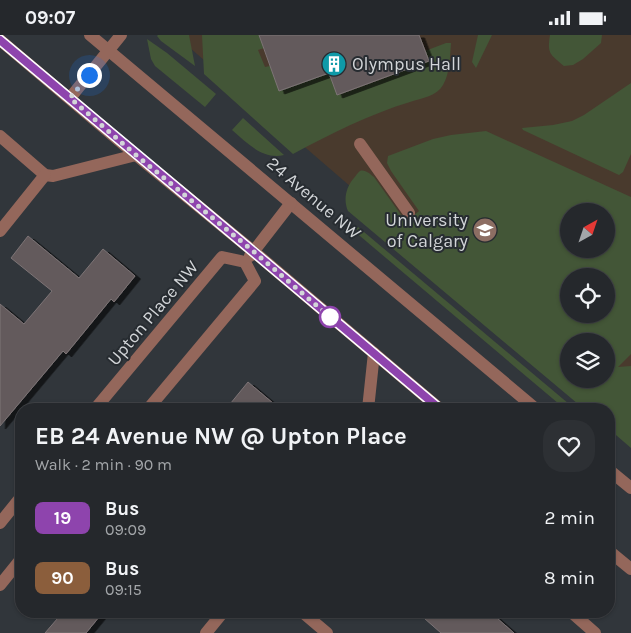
<!DOCTYPE html>
<html lang="en">
<head>
<meta charset="utf-8">
<style>
  :root { --surface:#25282c; --page:#2d3034; --text:#f1f3f6; --muted:#a3a6a9; --line:#424448 }
  body { margin:0; font-family:Karla,sans-serif; background:var(--page); color:var(--text); height:100vh; display:flex; flex-direction:column; font-size:19px; white-space:nowrap }
  * { box-sizing:border-box; margin:0 }
  p { font-size:16px; color:var(--muted) }
  .icon { flex:none; width:28px; height:28px; fill:none; stroke:currentColor; stroke-width:2; stroke-linecap:round; stroke-linejoin:round }
  .map { position:relative; flex:1; overflow:hidden }
  .sheet { position:absolute; left:15px; top:368px; width:600px; height:215px; display:flex; flex-direction:column; background:var(--surface); border-radius:20px; box-shadow:0 1px 4px #0004,0 0 0 1px var(--line) }
  .sheet>* { flex:none }
  .badge { padding:0 10px; border-radius:8px; font-size:18px; line-height:32px }
  .needle { width:32px; rotate:40deg }
  .tools { position:absolute; left:560px; top:168px; display:grid; gap:10px }
  .tools a { display:grid; place-items:center; width:55px; height:55px; border-radius:50%; background:var(--surface); box-shadow:0 1px 4px #0004,0 0 0 1px var(--line); font-size:25px }
  .you { position:absolute; width:25px; height:25px; margin:-12px; border:4px solid #fff; border-radius:50%; background:#1a73e8; box-shadow:0 0 0 8px #1a73e833 }
  .map>.badge { position:absolute; translate:-50% -50%; box-shadow:0 0 0 2px #fff }
  .round { display:grid; place-items:center; flex:none; width:52px; height:52px; border-radius:20px; background:var(--page) }
  .summary { display:flex; align-items:center; justify-content:space-between; height:85px; padding:0 20px }
  h1 { font-size:24px; font-weight:700; line-height:38px }
  ul { padding:0; list-style:none }
  li { display:flex; align-items:center; gap:15px; height:60px; padding:0 20px }
  li div { flex:1 }
  li b { display:block; font-size:19px }
  li em { font-style:normal }
  li .badge { min-width:55px; font-weight:700; text-align:center }
  .status { display:flex; justify-content:space-between; align-items:center; height:35px; padding:0 25px; background:var(--surface); direction:ltr }
  .status svg { height:14px; fill:currentColor }
  .map>svg:first-child { display:block }
  .education { fill:#493a2d; fill-rule:evenodd }
  .green { fill:#435637; fill-rule:evenodd }
  .building { fill:#635a5c; stroke:#7d7476; filter:url(#shadow) }
  .lines { fill:none; stroke-linecap:round; stroke-linejoin:round }
  .minor { stroke:#94675b; stroke-width:12 }
  .line-casing { stroke:#fff; stroke-width:11 }
  .line { stroke:#8e44ad; stroke-width:8 }
  .walk { stroke:#d2d5d8; stroke-width:5; stroke-dasharray:0 9 }
  .stop-dot { fill:#fff; stroke:#8e44ad; stroke-width:2.5 }
  .labels { text-anchor:middle; stroke-width:4; stroke-linejoin:round; paint-order:stroke }
  .poi-label { font-size:18px; fill:#d2d5d8; stroke:#272c31; text-anchor:start }
  .street-label { font-size:18px; fill:#d2d5d8; stroke:#272c31 }
</style>
</head>
<body>
<div class="status"><b>09:07</b><svg viewBox="0 0 49 12"><path d="M0 12V9h3v3zM5 12V6h3v6zM10 12V3h3v9zM15 12V0h3v12zM26 1h20v11H26zM47 4h2v5h-2z"/></svg></div>
<div class="map">
<svg width="631" height="598" viewBox="0 0 631 598">
  <defs>
    <filter id="shadow"><feDropShadow dx="5.5" dy="3" stdDeviation="0" flood-color="#0009"/></filter>
  </defs>
  <rect width="100%" height="100%" fill="#31363b"/>
  <path class="education" d="M 175,0 L 631,0 L 631,394 L 609,374 L 606,344 L 606,306 L 569,306 L 569,340 ZM 569,176 L 606,176 L 606,214 L 569,214 ZM 569,241 L 606,241 L 606,279 L 569,279 Z"/>
  <g class="green">
    <path d="M 158,0 L 189,0 L 195,31 L 161,6 L 157,1 Z"/>
    <path d="M 202,0 L 259,0 L 264,13 L 258,15 L 265,32 L 270,31 L 329,38 L 338,60 L 393,40 L 411,27 L 413,32 L 429,26 L 425,16 L 446,8 L 451,8 C 450,21 450,38 443,50 C 437,61 422,63 410,67 C 370,79 330,99 293,119 L 204,39 Z"/>
    <path d="M 478,0 L 492,0 L 476,33 L 472,27 Z"/>
    <path d="M 550,0 L 602,0 L 601,8 L 583,24 L 573,30 L 564,31 C 550,19 547,19 550,0 Z"/>
    <path d="M 147,4 L 167,18 L 216,59 L 205,72 L 155,31 L 151,24 Z"/>
    <path d="M 631,48 L 631,119 L 623,137 L 619,140 L 523,95 L 522,93 L 553,90 L 572,86 L 584,80 Z"/>
    <path d="M 243,83 L 284,120 C 263,125 247,108 232,95 Z"/>
    <path d="M 486,96 L 631,162 L 631,319 L 618,332 L 631,331 L 631,413 L 609,394 L 609,374 L 584,374 L 348,176 C 343,165 346,152 354,143 C 356,141 357,138 360,136 C 365,134 370,139 374,142 L 406,187 L 419,176 L 391,136 L 387,128 L 388,121 L 433,104 L 451,100 ZM 569,176 L 606,176 L 606,214 L 569,214 ZM 569,241 L 606,241 L 606,279 L 569,279 ZM 569,306 L 606,306 L 606,344 L 569,344 Z"/>
    <path d="M 358,192 L 575,374 L 565,374 L 354,196 Z"/>
  </g>
  <g class="building">
    <path d="M 259,0 L 419,0 L 429,26 L 337,60 L 329,38 L 279,56 Z"/>
    <path d="M 28,201 L 79,243 L 103,214 L 135,241 L 114,267 L 111,264 L 66,319 L 63,316 L 0,391 L 0,269 L 24,289 L 52,256 L 11,223 Z"/>
    <path d="M 248,347 L 280,374 L 226,374 Z"/>
    <path d="M 64,576 L 104,576 L 86,598 L 45,598 Z"/>
    <path d="M 416,576 L 489,576 L 514,598 L 441,598 Z"/>
  </g>
  <g class="lines">
    <g class="minor">
      <path d="M 90,0 L 536,374"/>
      <path d="M 0,5 L 136,120 L 253,216 L 440,374"/>
      <path d="M 70,63 L 121,0"/>
      <path d="M 0,101 L 45,140 L 53,141 L 136,120"/>
      <path d="M 360,109 L 409,178"/>
      <path d="M 0,196 L 45,140"/>
      <path d="M 250,221 L 291,168"/>
      <path d="M 95,374 L 222,222 L 245,227"/>
      <path d="M 148,374 L 255,246 L 245,227"/>
      <path d="M 368,374 L 374,318"/>
      <path d="M 609,435 L 631,453"/>
      <path d="M 0,488 L 21,462"/>
      <path d="M 609,516 L 631,534"/>
      <path d="M 0,550 L 21,524"/>
      <path d="M 301,576 L 327,598"/>
      <path d="M 570,576 L 595,598"/>
      <path d="M 206,598 L 224,576"/>
    </g>
  </g>
  <g class="lines">
    <defs>
      <path id="line" d="M 0,5 C 147,128 294,250 440,374"/>
    </defs>
    <use href="#line" class="line-casing"/>
    <use href="#line" class="line"/>
    <path class="walk" d="M 89,40 L 70,63 L 136,120 L 253,216 L 330,282"/>
  </g>
  <defs>
    <symbol id="building-disc" viewBox="-11 -11 22 22"><circle r="9.5" fill="#0f9aa8" stroke="#272c31"/><path d="M-4-6H4V6H1V3H-1V6H-4ZM-2.5-4.3h1.7v1.8h-1.7ZM.8-4.3h1.7v1.8H.8ZM-2.5-1h1.7V.8h-1.7ZM.8-1h1.7V.8H.8Z" fill="#fff"/></symbol>
    <symbol id="university-disc" viewBox="-11 -11 22 22"><circle r="9.5" fill="#8d6e63" stroke="#272c31"/><path d="M0-5L7-2L0 1L-7-2ZM-4 1L0 2.5L4 1V4Q0 6-4 4Z" fill="#fff"/></symbol>
  </defs>
  <g fill-rule="evenodd">
    <use href="#building-disc" x="320" y="15" width="28" height="28"/>
    <use href="#university-disc" x="471" y="181" width="28" height="28"/>
  </g>
  <circle class="stop-dot" cx="330" cy="282" r="10"/>
  <g class="labels">
    <g class="poi-label">
      <text x="352" y="35">Olympus Hall</text>
      <text x="468" y="191" text-anchor="end">University<tspan x="468" dy="21">of Calgary</tspan></text>
    </g>
    <g class="street-label">
      <text transform="translate(314 163) rotate(40)" y="6">24 Avenue NW</text>
      <text transform="translate(153 278) rotate(-50)" y="6">Upton Place NW</text>
    </g>
  </g>
</svg>
<div class="tools">
<a><svg class="needle" viewBox="-14 -14 28 28"><path d="M0-13l5 13h-10z" fill="#e53935"/><path d="M0 13l5-13h-10z" fill="#a3a6a9"/></svg></a>
<a><svg class="icon" aria-label="locate" viewBox="0 0 24 24"><circle cx="12" cy="12" r="6"/><path d="M12 2v4M12 18v4M2 12h4M18 12h4"/></svg></a>
<a><svg class="icon" aria-label="layers" viewBox="0 0 24 24"><path d="M12 4l9 5-9 5-9-5zM3 14l9 5 9-5"/></svg></a>
</div>
<div class="you" style="left:89px;top:40px"></div>
<section class="sheet">
<div class="summary"><div><h1>EB 24 Avenue NW @ Upton Place</h1><p>Walk · 2 min · 90 m</p></div><a class="round"><svg class="icon" aria-label="heart" viewBox="0 0 24 24"><path d="M12 20l-8-8c-3-5 5-10 8-4 3-6 11-1 8 4z"/></svg></a></div>
<ul>
<li><span class="badge" style="background:#8e44ad;color:#fff">19</span><div><b>Bus</b><p>09:09</p></div><em>2 min</em></li>
<li><span class="badge" style="background:#8b5e3c;color:#fff">90</span><div><b>Bus</b><p>09:15</p></div><em>8 min</em></li>
</ul>
</section>
</div>
</body>
</html>
